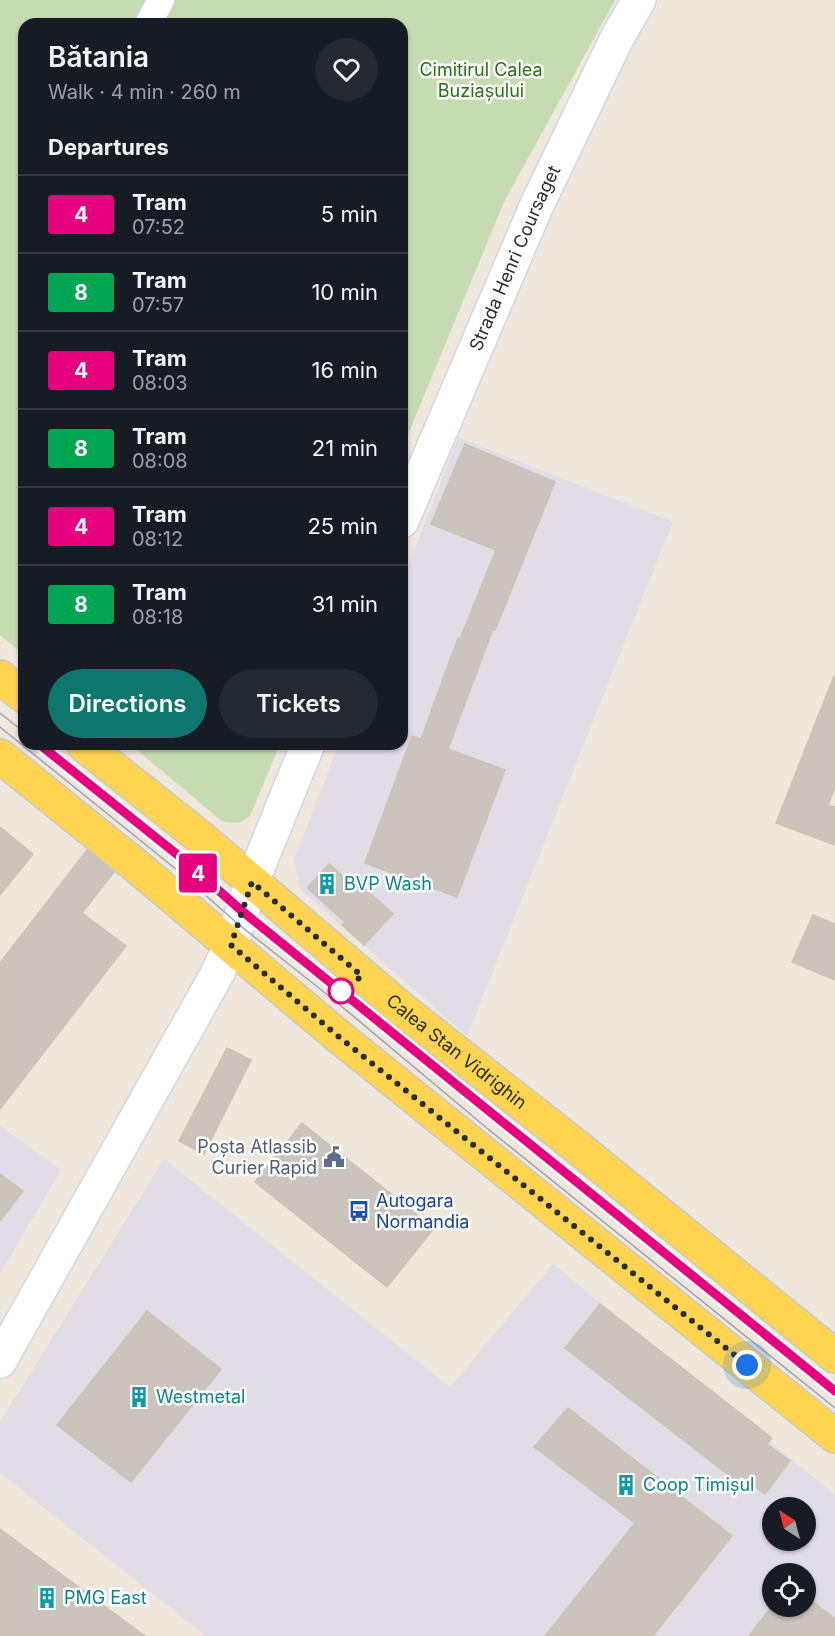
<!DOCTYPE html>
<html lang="en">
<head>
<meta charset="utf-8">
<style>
  :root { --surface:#171b24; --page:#242831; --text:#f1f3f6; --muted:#9ea1a6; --line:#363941; --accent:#0f766e }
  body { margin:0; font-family:Inter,sans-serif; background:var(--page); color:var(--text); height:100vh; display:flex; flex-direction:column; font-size:22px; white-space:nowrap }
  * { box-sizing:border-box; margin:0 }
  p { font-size:20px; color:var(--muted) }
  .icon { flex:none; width:33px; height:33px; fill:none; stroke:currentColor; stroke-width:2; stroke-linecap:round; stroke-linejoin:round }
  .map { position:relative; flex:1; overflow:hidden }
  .side { position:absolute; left:18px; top:18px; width:390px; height:732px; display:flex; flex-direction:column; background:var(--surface); border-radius:18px; box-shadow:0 2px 4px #0004 }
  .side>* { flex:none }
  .badge { padding:0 12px; border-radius:4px; font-size:21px; line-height:39px }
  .needle { width:39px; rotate:324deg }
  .fabs { position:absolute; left:762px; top:1497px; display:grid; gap:12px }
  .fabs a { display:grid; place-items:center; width:54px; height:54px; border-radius:50%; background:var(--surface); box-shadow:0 2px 4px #0004; font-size:30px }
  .you { position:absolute; width:30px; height:30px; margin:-15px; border:4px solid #fff; border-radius:50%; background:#1a73e8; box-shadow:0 0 0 9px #1a73e833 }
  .map>.badge { position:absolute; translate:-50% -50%; box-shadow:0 0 0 3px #fff }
  h2 { padding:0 30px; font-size:22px; line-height:54px }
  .round { display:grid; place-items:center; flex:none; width:63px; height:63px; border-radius:32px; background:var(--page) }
  .head { display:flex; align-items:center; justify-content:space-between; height:102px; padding:0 30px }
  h1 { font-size:28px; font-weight:600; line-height:45px }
  .primary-button { display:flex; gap:12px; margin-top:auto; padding:12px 30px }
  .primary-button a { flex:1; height:69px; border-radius:36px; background:var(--accent); color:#fff; font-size:24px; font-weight:600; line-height:69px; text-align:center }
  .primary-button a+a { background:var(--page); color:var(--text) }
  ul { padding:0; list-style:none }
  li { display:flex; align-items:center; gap:18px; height:78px; padding:0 30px; border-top:2px solid var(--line) }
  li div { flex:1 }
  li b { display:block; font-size:22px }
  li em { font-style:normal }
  li .badge { min-width:66px; font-weight:700; text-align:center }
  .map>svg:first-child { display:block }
  .industrial { fill:#e0dde7; fill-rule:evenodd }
  .cemetery { fill:#c6dbb1 }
  .building { fill:#cac4bc; stroke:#cbc3b5; stroke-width:1.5 }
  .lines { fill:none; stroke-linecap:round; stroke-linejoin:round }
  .street-casing { stroke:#d1d6e6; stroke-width:28 }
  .secondary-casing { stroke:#d1d6e6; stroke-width:36 }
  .primary-casing { stroke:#c8c8c8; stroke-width:36 }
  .street { stroke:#fff; stroke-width:26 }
  .secondary { stroke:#fff; stroke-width:33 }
  .primary { stroke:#ffd451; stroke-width:33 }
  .tram { stroke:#9ea2b8; stroke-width:1.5 }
  .line-casing { stroke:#fff; stroke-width:14 }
  .line { stroke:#e6007e; stroke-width:9 }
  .walk { stroke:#2c2c2c; stroke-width:6; stroke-dasharray:0 10.8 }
  .stop-dot { fill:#fff; stroke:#e6007e; stroke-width:3 }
  .labels { text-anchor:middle; stroke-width:5; stroke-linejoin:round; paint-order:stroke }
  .park-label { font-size:18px; fill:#287212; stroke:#fff }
  .street-label { font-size:18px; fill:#2c2c2c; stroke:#fff }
  .culture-label { font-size:18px; fill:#0d838f; stroke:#fff; text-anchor:start }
  .service-label { font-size:18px; fill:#4e5e75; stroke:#fff; text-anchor:end }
  .transit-label { font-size:18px; fill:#164399; stroke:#fff; text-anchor:start }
</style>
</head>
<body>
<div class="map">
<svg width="835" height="1636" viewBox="0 0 835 1636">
  <rect width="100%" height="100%" fill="#efe7dc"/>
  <g class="industrial">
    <path d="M 458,437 L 673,522 L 467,1036 L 300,889 L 294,859 L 339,744 L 402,744 L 402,582 Z"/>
    <path d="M 0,1126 L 61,1170 L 0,1274 Z"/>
    <path d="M 164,1159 L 450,1387 L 553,1264 L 835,1495 L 835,1636 L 206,1636 L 0,1473 L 0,1422 ZM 772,1508 L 806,1508 L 806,1540 L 772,1540 ZM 772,1574 L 806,1574 L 806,1606 L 772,1606 Z"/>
  </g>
  <g class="cemetery">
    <path d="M 0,0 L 615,0 L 504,202 L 402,449 L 402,24 L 24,24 L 24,655 L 0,635 Z"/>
    <path d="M 130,744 L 280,744 L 250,816 L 239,823 L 223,822 Z"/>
  </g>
  <g class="building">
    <path d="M 465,444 L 555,482 L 495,630 L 493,629 L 448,749 L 505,770 L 457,897 L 365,863 L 412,736 L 421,739 L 458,638 L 460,639 L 496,550 L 431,524 Z"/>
    <path d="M 834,676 L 835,676 L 835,787 L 828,805 L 835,807 L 835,845 L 776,823 Z"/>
    <path d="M 0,827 L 33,854 L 0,895 Z"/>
    <path d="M 87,850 L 114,872 L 82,913 L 126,946 L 0,1109 L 0,963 Z"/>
    <path d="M 329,864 L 356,888 L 358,882 L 393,914 L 364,945 L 342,925 L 345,922 L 307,888 Z"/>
    <path d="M 813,915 L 835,924 L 835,980 L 792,962 Z"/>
    <path d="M 227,1048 L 251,1060 L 204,1154 L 179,1141 Z"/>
    <path d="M 302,1123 L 434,1228 L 387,1287 L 255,1182 Z"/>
    <path d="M 0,1174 L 23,1191 L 0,1221 Z"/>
    <path d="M 600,1304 L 772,1438 L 767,1444 L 790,1461 L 765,1494 L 741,1476 L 736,1481 L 565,1348 Z"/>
    <path d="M 147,1311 L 221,1369 L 131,1482 L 57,1425 Z"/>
    <path d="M 568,1408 L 732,1536 L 653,1636 L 545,1636 L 635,1523 L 534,1447 Z"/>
    <path d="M 0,1529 L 145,1636 L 0,1636 Z"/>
    <path d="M 806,1596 L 835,1619 L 835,1636 L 749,1636 L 772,1606 L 806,1606 Z"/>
  </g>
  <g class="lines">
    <defs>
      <path id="street" d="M 148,24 L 161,0"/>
      <g id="secondary">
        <path id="s1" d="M 402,521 L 536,207 L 617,38 L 639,0"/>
        <path d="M 0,1361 L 216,976 L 231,945 L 252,882 L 308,744"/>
      </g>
      <g id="primary">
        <path d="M 0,677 L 24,696"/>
        <path id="s2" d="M 83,744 L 201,838 L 404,1011 L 566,1138 L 835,1356"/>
        <path d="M 0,756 L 135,865 L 338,1036 L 835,1436"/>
      </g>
    </defs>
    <use href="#street" class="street-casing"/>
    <use href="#secondary" class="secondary-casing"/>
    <use href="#primary" class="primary-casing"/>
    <use href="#street" class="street"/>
    <use href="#secondary" class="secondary"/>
    <use href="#primary" class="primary"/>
    <g class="tram">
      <path d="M 0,713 L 24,732"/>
      <path d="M 0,727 L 177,870 L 238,924 L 334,1000 L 488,1129 L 835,1408"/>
      <path d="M 39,744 L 184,860 L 242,911 L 835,1391"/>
    </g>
  </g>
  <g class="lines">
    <defs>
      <path id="line" d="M 39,744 L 184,860 L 242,911 L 835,1391"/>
    </defs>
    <use href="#line" class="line-casing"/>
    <use href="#line" class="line"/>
    <path class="walk" d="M 341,991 L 362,976 L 252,882 L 231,945 L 338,1036 L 747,1365"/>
  </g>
  <defs>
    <symbol id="building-bare" viewBox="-9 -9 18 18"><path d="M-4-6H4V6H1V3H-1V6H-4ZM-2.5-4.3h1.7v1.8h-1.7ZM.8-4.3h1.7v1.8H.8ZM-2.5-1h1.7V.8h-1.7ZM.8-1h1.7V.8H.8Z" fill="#0f9aa8" stroke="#fff" stroke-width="2.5" paint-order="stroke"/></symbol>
    <symbol id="civic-bare" viewBox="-9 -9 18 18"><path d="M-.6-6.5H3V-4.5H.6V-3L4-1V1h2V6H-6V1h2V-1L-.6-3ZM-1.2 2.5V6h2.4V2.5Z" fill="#5c6f8a" stroke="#fff" stroke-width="2.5" paint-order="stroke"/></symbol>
    <symbol id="bus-bare" viewBox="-9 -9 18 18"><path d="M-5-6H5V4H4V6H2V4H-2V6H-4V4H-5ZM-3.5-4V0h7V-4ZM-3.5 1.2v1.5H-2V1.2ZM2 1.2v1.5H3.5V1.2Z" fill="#1a4fb4" stroke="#fff" stroke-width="2.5" paint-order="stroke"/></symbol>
  </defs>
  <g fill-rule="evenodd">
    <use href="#building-bare" x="312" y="869" width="30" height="30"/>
    <use href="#civic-bare" x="319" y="1142" width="30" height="30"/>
    <use href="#bus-bare" x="344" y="1196" width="30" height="30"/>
    <use href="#building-bare" x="124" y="1382" width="30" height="30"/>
    <use href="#building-bare" x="611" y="1470" width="30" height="30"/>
    <use href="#building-bare" x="32" y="1583" width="30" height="30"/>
  </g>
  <circle class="stop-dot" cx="341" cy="991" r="12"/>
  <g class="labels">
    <g class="park-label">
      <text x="481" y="76">Cimitirul Calea<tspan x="481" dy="21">Buziașului</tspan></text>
    </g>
    <g class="street-label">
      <text dy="6" stroke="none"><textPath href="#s1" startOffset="286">Strada Henri Coursaget</textPath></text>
      <text dy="6" stroke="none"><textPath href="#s2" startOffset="484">Calea Stan Vidrighin</textPath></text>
    </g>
    <g class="culture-label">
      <text x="344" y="890">BVP Wash</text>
      <text x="156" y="1403">Westmetal</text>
      <text x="643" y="1491">Coop Timișul</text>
      <text x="64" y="1604">PMG East</text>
    </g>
    <g class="service-label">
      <text x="317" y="1153">Poșta Atlassib<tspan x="317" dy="21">Curier Rapid</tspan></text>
    </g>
    <g class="transit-label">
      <text x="376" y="1207">Autogara<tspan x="376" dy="21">Normandia</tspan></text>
    </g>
  </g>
</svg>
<div class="fabs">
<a><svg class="needle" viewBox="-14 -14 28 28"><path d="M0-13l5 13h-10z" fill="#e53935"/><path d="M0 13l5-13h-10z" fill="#9ea1a6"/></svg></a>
<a><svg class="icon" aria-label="locate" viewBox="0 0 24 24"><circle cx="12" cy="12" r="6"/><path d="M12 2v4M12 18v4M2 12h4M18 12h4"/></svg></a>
</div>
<div class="you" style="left:747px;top:1365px"></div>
<b class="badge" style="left:198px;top:873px;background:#e6007e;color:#fff">4</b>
<section class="side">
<div class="head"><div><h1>Bătania</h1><p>Walk · 4 min · 260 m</p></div><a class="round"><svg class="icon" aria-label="heart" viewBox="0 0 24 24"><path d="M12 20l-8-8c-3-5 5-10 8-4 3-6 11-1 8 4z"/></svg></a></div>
<h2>Departures</h2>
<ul>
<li><span class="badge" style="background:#e6007e;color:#fff">4</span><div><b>Tram</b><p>07:52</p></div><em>5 min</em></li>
<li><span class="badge" style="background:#00a651;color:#fff">8</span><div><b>Tram</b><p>07:57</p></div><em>10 min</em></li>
<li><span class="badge" style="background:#e6007e;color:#fff">4</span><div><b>Tram</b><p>08:03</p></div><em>16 min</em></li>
<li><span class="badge" style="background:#00a651;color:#fff">8</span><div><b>Tram</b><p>08:08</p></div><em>21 min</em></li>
<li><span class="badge" style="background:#e6007e;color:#fff">4</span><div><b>Tram</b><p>08:12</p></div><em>25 min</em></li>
<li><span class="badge" style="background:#00a651;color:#fff">8</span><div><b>Tram</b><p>08:18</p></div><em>31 min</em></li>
</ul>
<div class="primary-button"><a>Directions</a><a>Tickets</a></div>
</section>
</div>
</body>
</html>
